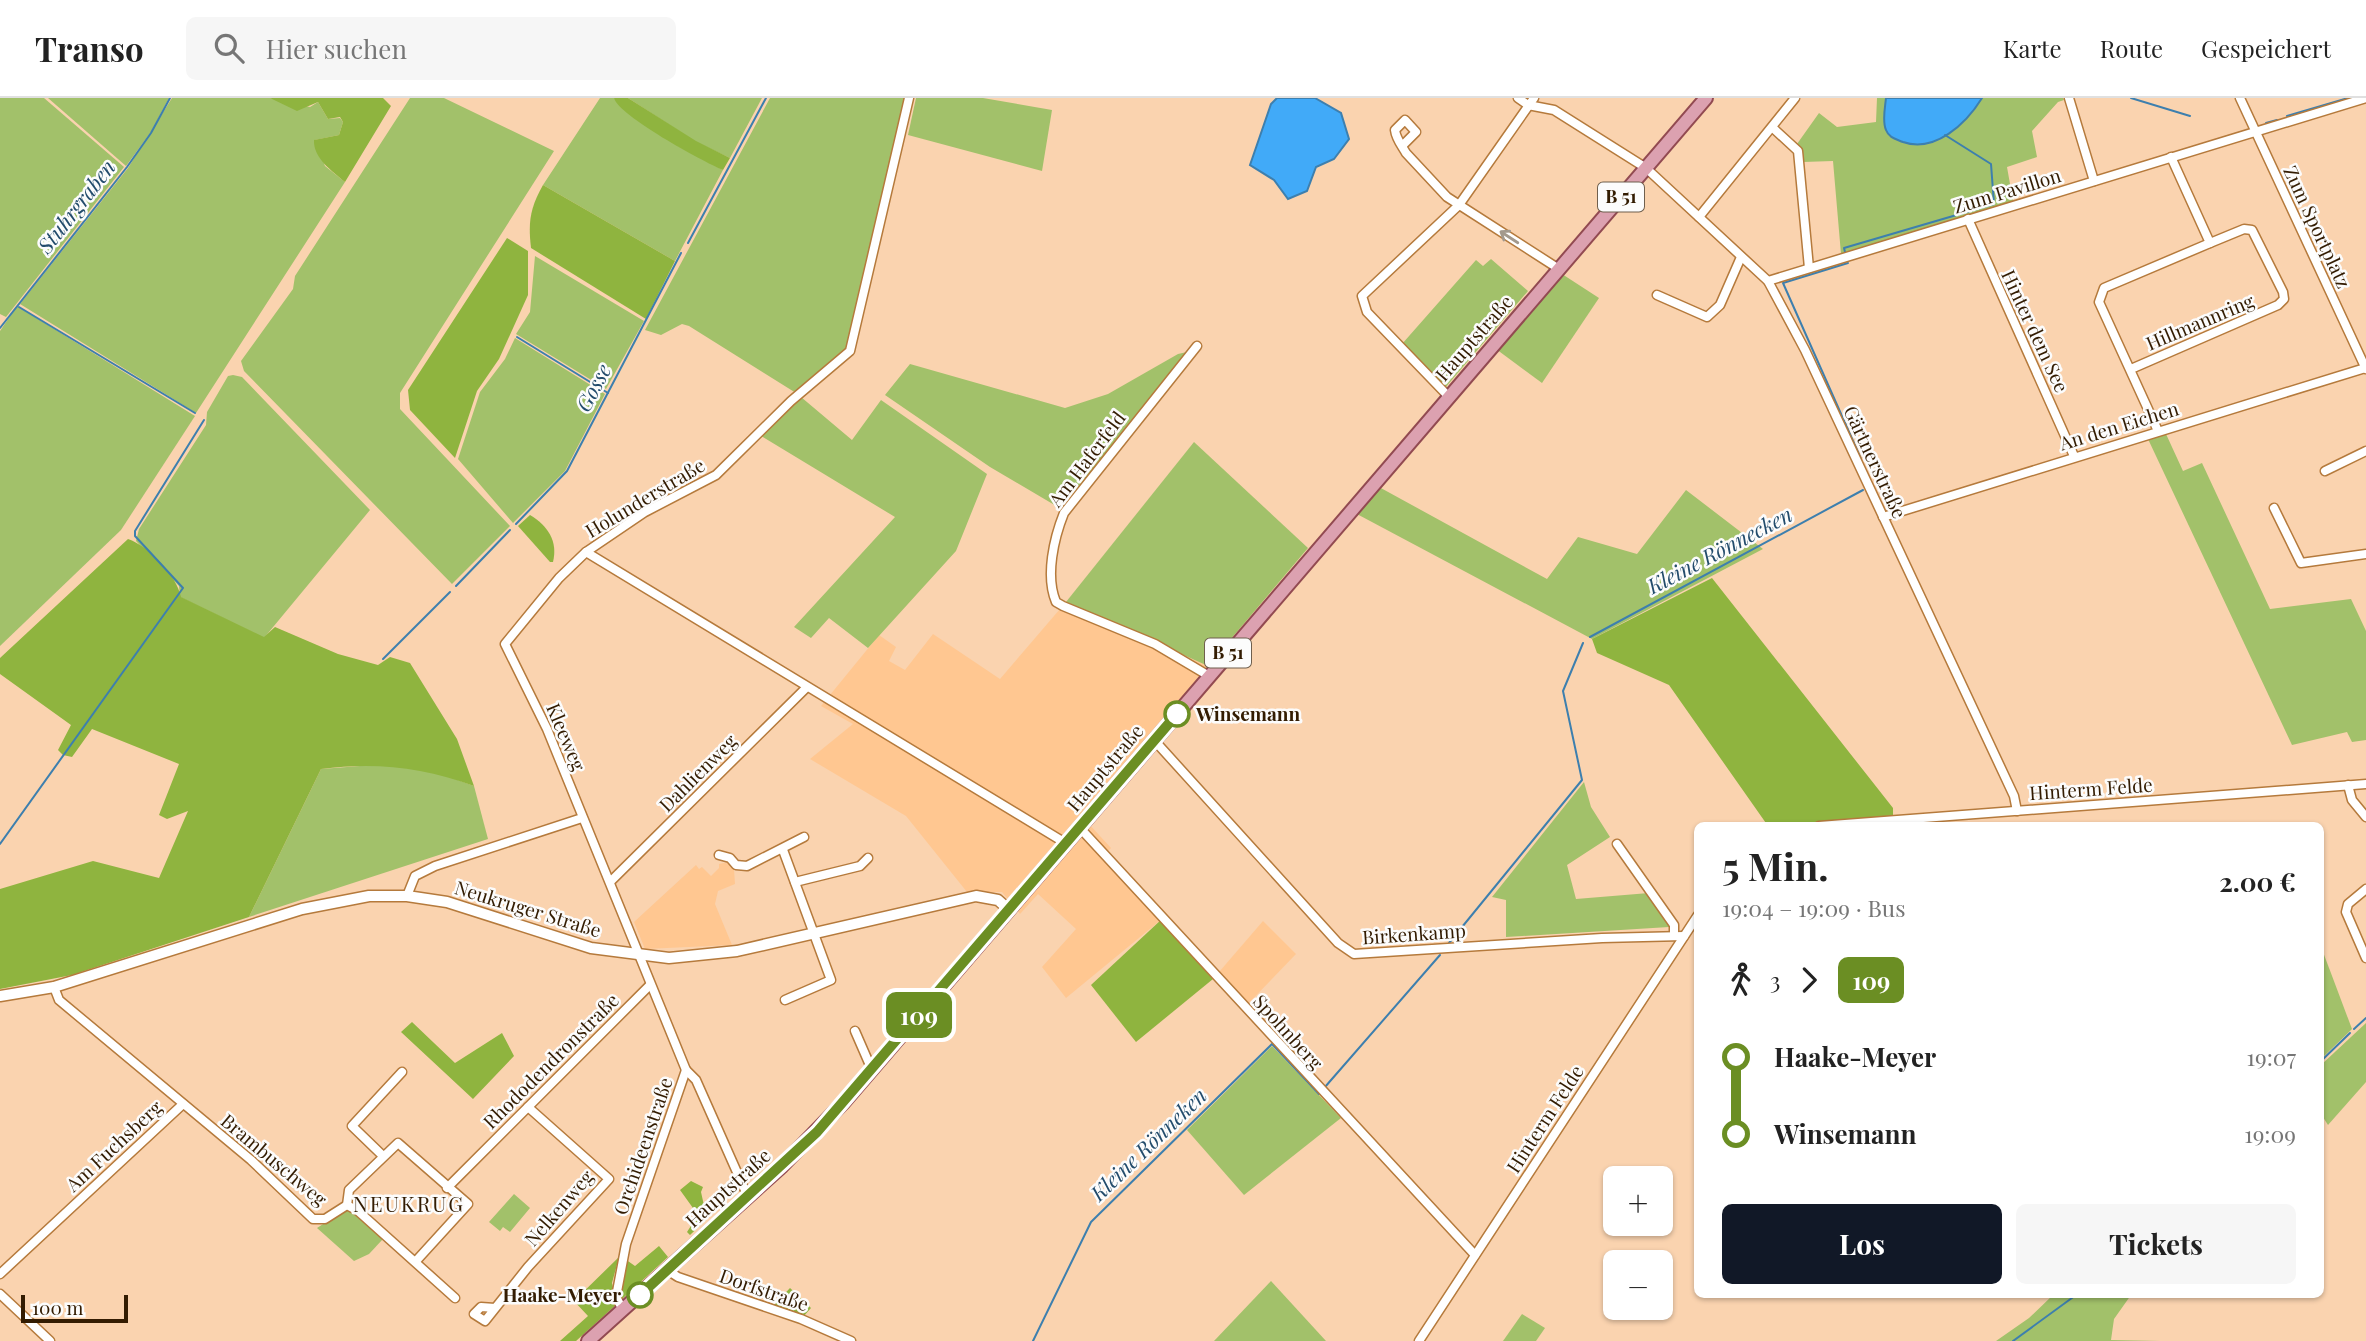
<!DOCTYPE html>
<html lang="de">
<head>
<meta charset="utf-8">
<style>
  :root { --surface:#fff; --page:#f6f6f6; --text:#222; --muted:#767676; --line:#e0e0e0; --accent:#111827 }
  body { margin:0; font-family:"Playfair Display",serif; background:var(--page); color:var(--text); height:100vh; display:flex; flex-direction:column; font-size:26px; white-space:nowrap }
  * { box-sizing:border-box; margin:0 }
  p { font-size:23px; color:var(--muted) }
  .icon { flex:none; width:38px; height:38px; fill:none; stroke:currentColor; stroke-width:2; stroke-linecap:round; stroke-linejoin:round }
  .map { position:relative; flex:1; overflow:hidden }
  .sheet { position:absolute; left:1694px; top:724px; width:630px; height:476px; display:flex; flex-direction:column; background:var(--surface); border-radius:10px; box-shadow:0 2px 5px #0004 }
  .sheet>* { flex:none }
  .badge { padding:0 14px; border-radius:10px; font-size:24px; line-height:46px }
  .buttons { position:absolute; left:1603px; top:1068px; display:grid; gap:14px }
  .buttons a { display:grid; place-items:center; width:70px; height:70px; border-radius:10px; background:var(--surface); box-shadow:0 2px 5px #0004; font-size:35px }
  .scale { position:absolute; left:21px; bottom:18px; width:107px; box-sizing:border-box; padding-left:7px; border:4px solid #331c02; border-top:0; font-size:19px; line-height:24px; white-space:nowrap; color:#331c02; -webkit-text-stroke:5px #fcfcfc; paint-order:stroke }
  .map>.badge { position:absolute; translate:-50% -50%; box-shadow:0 0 0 4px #fff }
  .legs { display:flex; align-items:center; gap:10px; height:77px; padding:0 28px; font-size:23px }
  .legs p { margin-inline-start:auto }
  .overview { display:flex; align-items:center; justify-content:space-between; height:119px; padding:0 28px }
  h1 { font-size:38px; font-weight:700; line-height:52px }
  .action { display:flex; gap:14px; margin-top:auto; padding:14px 28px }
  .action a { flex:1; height:80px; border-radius:10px; background:var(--accent); color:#fff; font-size:28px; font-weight:700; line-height:80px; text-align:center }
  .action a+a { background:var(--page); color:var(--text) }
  ul { padding:0 28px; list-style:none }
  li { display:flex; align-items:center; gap:24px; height:77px; font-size:26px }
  li i { display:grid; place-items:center; width:10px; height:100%; margin:0 9px; background:currentColor }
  li i::after { content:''; width:18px; height:18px; margin:-9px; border:5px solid; border-radius:50%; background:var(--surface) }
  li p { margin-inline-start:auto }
  li:first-child i { background:linear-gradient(#0000 50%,currentColor 0) }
  li:last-child i { background:linear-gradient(currentColor 50%,#0000 0) }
  header { display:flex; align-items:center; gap:42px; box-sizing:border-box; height:98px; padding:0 35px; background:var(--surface); border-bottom:2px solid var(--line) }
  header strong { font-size:33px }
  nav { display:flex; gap:38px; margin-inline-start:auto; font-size:24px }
  .search { width:490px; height:63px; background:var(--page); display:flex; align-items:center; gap:18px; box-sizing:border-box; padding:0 24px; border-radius:10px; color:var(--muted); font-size:26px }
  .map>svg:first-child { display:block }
  .built { fill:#ffc791 }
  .green { fill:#a2c16a }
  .forest { fill:#8fb43f }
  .water { fill:#41aaf8; stroke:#3d7fae; stroke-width:2 }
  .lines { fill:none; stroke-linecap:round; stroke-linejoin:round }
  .stream { stroke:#3d7fae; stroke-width:2 }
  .minor-casing { stroke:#b57a3c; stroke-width:11 }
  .tertiary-casing { stroke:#b57a3c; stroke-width:13 }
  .primary-casing { stroke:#924a51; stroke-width:16 }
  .minor { stroke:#fff; stroke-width:8 }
  .tertiary { stroke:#fff; stroke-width:10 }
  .primary { stroke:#dca1b0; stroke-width:12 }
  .oneway { stroke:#a3998d }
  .line-1-casing { stroke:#fff; stroke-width:16 }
  .line-1 { stroke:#6b8e23; stroke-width:10 }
  .stop-1-dot { fill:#fff; stroke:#6b8e23; stroke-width:3.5 }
  .labels { text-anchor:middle; stroke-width:5; stroke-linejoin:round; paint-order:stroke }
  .shield { fill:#fcfcfc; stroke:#6f5f4d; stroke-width:2 }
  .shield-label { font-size:18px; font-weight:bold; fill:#331c02 }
  .street-label { font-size:19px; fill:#331c02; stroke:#fcfcfc }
  .stop-label { font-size:19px; font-weight:bold; fill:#331c02; stroke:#fcfcfc; text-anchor:start }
  .water-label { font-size:21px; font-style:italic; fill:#234c6c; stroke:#fcfcfc }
  .neighbourhood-label { font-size:21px; letter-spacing:2px; fill:#331c02; stroke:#fcfcfc }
</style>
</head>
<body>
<header>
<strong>Transo</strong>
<div class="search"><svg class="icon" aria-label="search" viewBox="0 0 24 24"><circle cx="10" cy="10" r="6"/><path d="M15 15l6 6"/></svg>Hier suchen</div>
<nav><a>Karte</a><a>Route</a><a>Gespeichert</a></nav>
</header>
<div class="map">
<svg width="2366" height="1243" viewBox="0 0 2366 1243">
  <rect width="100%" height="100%" fill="#fad3af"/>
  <g class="built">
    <path d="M 1066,504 L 1219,573 L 1089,726 L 1111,750 L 1104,758 L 1162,821 L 1066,900 L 1042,869 L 1076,831 L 1038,796 L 1020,816 L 1002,794 L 967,794 L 906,718 L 810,661 L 853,626 L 821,608 L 879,537 L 896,549 L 889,563 L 905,572 L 933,536 L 1000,581 Z"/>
    <path d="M 728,764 L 734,771 L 735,786 L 718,793 L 715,806 L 732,847 L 645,851 L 634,824 L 696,767 L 699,771 L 702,769 L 711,778 L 719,770 L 719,766 Z"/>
    <path d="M 1263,823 L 1296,856 L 1243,911 L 1213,881 Z"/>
  </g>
  <g class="green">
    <path d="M 0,0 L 44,0 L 124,69 L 6,219 L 0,216 Z"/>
    <path d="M 48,0 L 169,0 L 151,34 L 126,68 Z"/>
    <path d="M 172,0 L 270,0 L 310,9 L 318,4 L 328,21 L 340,20 L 343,24 L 339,37 L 315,42 L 325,68 L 345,84 L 196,315 L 20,206 L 128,70 Z"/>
    <path d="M 410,0 L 444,0 L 554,53 L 400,295 L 400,311 L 510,428 L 452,486 L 244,273 L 241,263 L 293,191 L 295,178 Z"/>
    <path d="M 600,0 L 614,0 L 678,48 L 723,72 L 675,163 L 543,87 Z"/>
    <path d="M 628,0 L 762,0 L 730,60 L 696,44 Z"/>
    <path d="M 770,0 L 907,0 L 847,252 L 796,295 L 689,228 L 682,226 L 661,237 L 645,232 Z"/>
    <path d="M 916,0 L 983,0 L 1052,12 L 1042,73 L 908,37 Z"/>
    <path d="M 1877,0 L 2063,0 L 2064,2 L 2058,4 L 2032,33 L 2037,59 L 2007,69 L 2013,103 L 1841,156 L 1833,63 L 1803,64 L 1802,51 L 1797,46 L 1819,15 L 1837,29 L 1876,24 Z"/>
    <path d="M 535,158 L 644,223 L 606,291 L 516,236 L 530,214 Z"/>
    <path d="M 1491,161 L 1528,193 L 1445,290 L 1402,246 L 1476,162 L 1483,168 Z"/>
    <path d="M 1562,176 L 1599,200 L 1542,285 L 1496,251 Z"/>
    <path d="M 17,208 L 195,318 L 121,432 L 0,548 L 0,233 Z"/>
    <path d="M 515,240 L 605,296 L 565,373 L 513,425 L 458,361 L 480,294 L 505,261 Z"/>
    <path d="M 1187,254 L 1063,412 L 990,369 L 885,297 L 910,266 L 1065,310 L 1108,296 L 1178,256 Z"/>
    <path d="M 233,277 L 242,279 L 370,412 L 264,540 L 180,499 L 179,488 L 136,443 L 139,431 L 206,327 L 207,314 L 228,278 Z"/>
    <path d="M 801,299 L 852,342 L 881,302 L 987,376 L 956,453 L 868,550 L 829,520 L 811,540 L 794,529 L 895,419 L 761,338 Z"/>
    <path d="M 2166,336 L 2183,373 L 2202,365 L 2270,511 L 2351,501 L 2366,533 L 2366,642 L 2352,644 L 2347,634 L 2292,647 L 2148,341 Z"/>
    <path d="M 1194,344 L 1308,450 L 1208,568 L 1066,504 Z"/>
    <path d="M 1379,389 L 1547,481 L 1578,439 L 1637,456 L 1686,392 L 1763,451 L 1592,541 L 1355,415 Z"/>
    <path d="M 386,666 L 442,676 L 474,688 L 488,741 L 249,819 L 321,671 Z"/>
    <path d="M 1584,684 L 1591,709 L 1610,739 L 1567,767 L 1576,801 L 1649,795 L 1669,823 L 1669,829 L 1506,839 L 1506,802 L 1492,799 Z"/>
    <path d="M 2320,846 L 2352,931 L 2321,961 L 2320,961 Z"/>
    <path d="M 2366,925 L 2366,984 L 2328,1027 L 2321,1016 L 2321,967 Z"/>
    <path d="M 1272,948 L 1341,1020 L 1244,1097 L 1187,1032 Z"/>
    <path d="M 514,1096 L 530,1110 L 510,1134 L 503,1129 L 500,1133 L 489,1124 Z"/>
    <path d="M 352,1112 L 383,1141 L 369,1156 L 354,1163 L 317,1130 L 343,1113 Z"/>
    <path d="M 1271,1183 L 1326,1243 L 1214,1243 Z"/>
    <path d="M 2053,1197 L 2131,1197 L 2114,1221 L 2111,1242 L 2161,1243 L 1996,1243 L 2029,1220 Z"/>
    <path d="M 1522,1216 L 1545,1230 L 1536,1243 L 1503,1243 Z"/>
  </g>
  <g class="forest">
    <path d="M 270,0 L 383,0 L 391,8 L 345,84 C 332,73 313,60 314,42 L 339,37 L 343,24 L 340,19 L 328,21 L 318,4 L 297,13 Z"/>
    <path d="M 614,0 L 628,0 L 696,43 L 730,60 L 723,72 C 702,63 619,18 614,0 Z"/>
    <path d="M 543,87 L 675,163 L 646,221 L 531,150 C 528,124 530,110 543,87 Z"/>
    <path d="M 507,140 L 528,153 L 528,197 L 499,261 L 477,293 L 455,360 L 410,312 L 408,292 Z"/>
    <path d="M 530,417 C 548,428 558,443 553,464 L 550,464 L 518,428 Z"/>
    <path d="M 128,441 C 149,448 177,478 181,499 L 264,539 L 275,529 L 338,556 L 378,567 L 390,559 L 410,565 L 457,641 L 474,688 C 423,669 375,664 321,671 L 249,819 L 72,877 L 0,891 L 0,791 L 93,763 L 159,780 L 188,713 L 167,721 L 159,717 L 179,666 L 92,631 L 72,659 L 63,657 L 58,652 L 71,627 L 0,576 L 0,560 Z"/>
    <path d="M 1712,480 L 1893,710 L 1893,719 L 1768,728 L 1669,587 L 1597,555 L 1592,541 Z"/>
    <path d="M 1162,821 L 1213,881 L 1136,944 L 1091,887 Z"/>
    <path d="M 412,924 L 455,965 L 502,935 L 514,958 L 473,1001 L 401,934 Z"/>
    <path d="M 691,1083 L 703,1089 L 701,1094 L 707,1121 L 690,1137 L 687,1134 L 698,1117 L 680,1092 Z"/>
    <path d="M 659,1148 L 668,1159 L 621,1202 L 619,1198 L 625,1161 L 635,1168 Z"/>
    <path d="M 619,1159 L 612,1185 L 617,1206 L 576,1243 L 560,1243 L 588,1218 L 574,1203 Z"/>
    <path d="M 790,1190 L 811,1210 L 803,1219 L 774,1207 Z"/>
  </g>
  <g class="water">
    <path d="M 1277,0 L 1315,0 L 1341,15 L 1349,41 L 1334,61 L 1316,69 L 1307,93 L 1288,101 L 1274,82 L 1250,67 L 1271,6 Z"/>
    <path d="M 1886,0 L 1982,0 C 1966,26 1935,55 1903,44 C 1896,41 1889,40 1886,32 C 1882,23 1885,10 1886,0 Z"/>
  </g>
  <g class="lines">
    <g class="stream">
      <path d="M 2131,0 L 2190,18"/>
      <path d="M 2287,18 L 2348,0"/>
      <path d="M 2266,25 L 2277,22"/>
      <path d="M 688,145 L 766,0"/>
      <path d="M 1845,154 L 1844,150 L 1994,106 L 1991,66 L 1945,37"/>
      <path d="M 1848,165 L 1783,185 L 1861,361"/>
      <path d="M 19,209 L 195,315"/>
      <path d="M 0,230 L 127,69 L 151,35 L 170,0"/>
      <path d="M 517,239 L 608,295"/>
      <path d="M 516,426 L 567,373 L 681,155"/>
      <path d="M 456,488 L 510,432"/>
      <path d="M 1590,539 L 1863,392"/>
      <path d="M 383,561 L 450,494"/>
      <path d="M 0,746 L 183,490 L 135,438 L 135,433 L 204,322"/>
      <path d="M 1449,845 L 1582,682 L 1563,593 L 1583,545"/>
      <path d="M 2354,931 L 2366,920"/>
      <path d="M 2320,964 L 2350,935"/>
      <path d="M 1325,989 L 1440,857"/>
      <path d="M 1033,1243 L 1091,1124 L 1272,946 L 1319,996"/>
      <path d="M 2013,1243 L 2076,1197"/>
    </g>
    <defs>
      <g id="minor">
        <path d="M 1518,0 L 1528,7 L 1554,12 L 1646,70 L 1768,183 L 1805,252 L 2014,698 L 2017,713"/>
        <path d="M 2069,0 L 2094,83"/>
        <path d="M 2240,0 L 2366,271"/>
        <path d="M 1773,30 L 1798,53 L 1809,170"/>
        <path d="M 1402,48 L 1416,34 L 1405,22 L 1395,32 C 1396,41 1402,48 1406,55 L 1447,99 L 1559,171"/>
        <path d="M 1699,119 L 1795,0"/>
        <path d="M 1968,121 L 2074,358"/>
        <path d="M 1768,183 L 2366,0"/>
        <path d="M 1657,197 L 1707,219 L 1720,207 L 1741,159"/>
        <path d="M 1197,248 L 1064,415 C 1054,440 1045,478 1056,504 L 1063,508 L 1155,546 L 1209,578"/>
        <path d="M 2131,271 L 2278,207 L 2284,201 L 2283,194 L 2252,132 L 2244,131 L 2210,145"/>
        <path d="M 1449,299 L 1367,214 L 1362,198 L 1459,107 L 1534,0"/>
        <path d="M 2158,333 L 2099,204 L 2104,190 L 2210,145 L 2171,59"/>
        <path d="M 2325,373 L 2366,353"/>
        <path d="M 2274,410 L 2301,465 L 2366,456"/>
        <path d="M 1883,419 L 2365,270"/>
        <path d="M 586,454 L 1067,746"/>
        <path d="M 1154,642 L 1338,845 L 1354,856 L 1602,840 L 1684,838"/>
        <path d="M 2348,687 L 2352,702 L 2366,719"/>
        <path d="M 1819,728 L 2366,686"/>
        <path d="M 1080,730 L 1475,1157"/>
        <path d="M 1617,746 L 1674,827 L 1674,837"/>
        <path d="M 783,752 L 831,882 L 785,902"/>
        <path d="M 719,757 L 730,760 L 736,767 L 747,768 L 804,739"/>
        <path d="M 611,783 L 807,589"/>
        <path d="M 795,784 L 860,768 L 868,760"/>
        <path d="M 2366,791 L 2348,806 L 2346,814 L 2366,860"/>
        <path d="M 407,798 L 415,778 L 435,768 L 582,720"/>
        <path d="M 54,889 L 59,902 L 251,1062 L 313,1121 L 325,1121 L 347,1107 L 358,1113 L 455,1200"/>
        <path d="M 855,933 L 872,972"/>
        <path d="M 686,972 L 696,982 L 748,1099"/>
        <path d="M 382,1057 L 352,1028 L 402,974"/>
        <path d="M 447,1090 L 650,887"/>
        <path d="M 347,1107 L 349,1092 L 398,1045 L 468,1106 L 416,1163"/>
        <path d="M 667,1172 L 678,1179 L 801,1221 L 851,1243"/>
        <path d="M 0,1176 L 183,1006"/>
        <path d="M 0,1196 L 50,1243"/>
        <path d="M 495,1210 L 481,1209 L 474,1216 L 485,1223 L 528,1169 L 609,1081 L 528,1009"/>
        <path d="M 623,1212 L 616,1199 L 626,1146 L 686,972 L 547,631 L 505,546 L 559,480 L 586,454 L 645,414 L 716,377 L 791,303 L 850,253 L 909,0"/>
        <path d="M 1419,1243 L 1698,817"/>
      </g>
      <path id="tertiary" d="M 0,898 L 54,889 L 302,811 L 369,798 L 407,798 L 447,804 L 591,850 L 669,860 L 737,853 L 976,798 L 998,802 L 1008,811"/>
      <path id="primary" d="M 588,1243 L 782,1068 L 843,1005 L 1706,0"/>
    </defs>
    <use href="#minor" class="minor-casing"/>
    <use href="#tertiary" class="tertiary-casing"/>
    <use href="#primary" class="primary-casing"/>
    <use href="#minor" class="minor"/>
    <use href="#tertiary" class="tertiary"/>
    <use href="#primary" class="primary"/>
  </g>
  <defs><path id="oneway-shaft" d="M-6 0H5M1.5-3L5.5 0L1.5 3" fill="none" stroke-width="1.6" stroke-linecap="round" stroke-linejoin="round" transform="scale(1.75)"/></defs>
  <use class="oneway" href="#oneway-shaft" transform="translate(1509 139) rotate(-147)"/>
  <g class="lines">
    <defs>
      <path id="line-1" d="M 640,1197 L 817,1034 L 1177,616"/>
    </defs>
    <use href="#line-1" class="line-1-casing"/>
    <use href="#line-1" class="line-1"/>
  </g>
  <g class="stop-1-dot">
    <circle cx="1177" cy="616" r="12"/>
    <circle cx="640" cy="1197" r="12"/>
  </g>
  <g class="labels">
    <g class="shield">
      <rect x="1598" y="84.5" width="46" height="29" rx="5"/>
      <rect x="1205" y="540.5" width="46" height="29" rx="5"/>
    </g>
    <g class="shield-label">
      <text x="1621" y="105">B 51</text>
      <text x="1228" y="561">B 51</text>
    </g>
    <g class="street-label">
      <text transform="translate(2007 93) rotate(-17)" y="7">Zum Pavillon</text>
      <text transform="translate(2317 129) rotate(65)" y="7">Zum Sportplatz</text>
      <text transform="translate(2200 224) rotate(-23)" y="7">Hillmannring</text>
      <text transform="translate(2035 233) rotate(65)" y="7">Hinter dem See</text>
      <text transform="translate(1474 240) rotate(-49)" y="7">Hauptstraße</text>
      <text transform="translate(2119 328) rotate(-17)" y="7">An den Eichen</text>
      <text transform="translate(1087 361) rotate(-53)" y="7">Am Haferfeld</text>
      <text transform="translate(1875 364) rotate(65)" y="7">Gärtnerstraße</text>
      <text transform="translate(645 400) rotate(-31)" y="7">Holunderstraße</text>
      <text transform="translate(566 639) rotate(67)" y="7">Kleeweg</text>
      <text transform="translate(1105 670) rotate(-50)" y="7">Hauptstraße</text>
      <text transform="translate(698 675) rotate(-45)" y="7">Dahlienweg</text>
      <text transform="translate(2091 691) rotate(-4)" y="7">Hinterm Felde</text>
      <text transform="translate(528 811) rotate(17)" y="7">Neukruger Straße</text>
      <text transform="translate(1414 836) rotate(-4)" y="7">Birkenkamp</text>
      <text transform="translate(1288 934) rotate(48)" y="7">Spohnberg</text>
      <text transform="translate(551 963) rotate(-45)" y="7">Rhododendronstraße</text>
      <text transform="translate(1545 1021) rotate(-57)" y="7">Hinterm Felde</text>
      <text transform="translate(114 1048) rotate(-43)" y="7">Am Fuchsberg</text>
      <text transform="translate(643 1048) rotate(-71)" y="7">Orchideenstraße</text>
      <text transform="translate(274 1062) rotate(40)" y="7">Brambuschweg</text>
      <text transform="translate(728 1090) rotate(-42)" y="7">Hauptstraße</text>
      <text transform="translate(559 1110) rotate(-49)" y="7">Nelkenweg</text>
      <text transform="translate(764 1192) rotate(19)" y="7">Dorfstraße</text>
    </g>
    <g class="stop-label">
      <text x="1196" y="623">Winsemann</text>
      <text x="621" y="1204" text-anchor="end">Haake-Meyer</text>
    </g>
    <g class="water-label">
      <text transform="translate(77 109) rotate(-52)" y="7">Stuhrgraben</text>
      <text transform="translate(594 290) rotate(-62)" y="7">Gosse</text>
      <text transform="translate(1720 453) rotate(-28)" y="7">Kleine Rönnecken</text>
      <text transform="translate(1149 1047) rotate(-44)" y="7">Kleine Rönneken</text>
    </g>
    <g class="neighbourhood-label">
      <text x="409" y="1114">NEUKRUG</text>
    </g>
  </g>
</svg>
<div class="buttons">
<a>+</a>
<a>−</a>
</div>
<div class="scale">100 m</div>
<b class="badge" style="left:919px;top:917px;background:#6b8e23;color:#fff">109</b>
<section class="sheet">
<div class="overview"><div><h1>5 Min.</h1><p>19:04 – 19:09 · Bus</p></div><b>2.00 €</b></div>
<div class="legs"><svg class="icon" aria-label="walk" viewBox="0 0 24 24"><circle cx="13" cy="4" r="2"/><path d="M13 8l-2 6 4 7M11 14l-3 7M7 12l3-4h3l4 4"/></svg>3<svg class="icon" aria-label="forward" viewBox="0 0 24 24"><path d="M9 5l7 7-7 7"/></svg><b class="badge" style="background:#6b8e23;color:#fff">109</b></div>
<ul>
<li><i style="color:#6b8e23"></i><b>Haake-Meyer</b><p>19:07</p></li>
<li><i style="color:#6b8e23"></i><b>Winsemann</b><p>19:09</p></li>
</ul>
<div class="action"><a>Los</a><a>Tickets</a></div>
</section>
</div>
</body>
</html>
